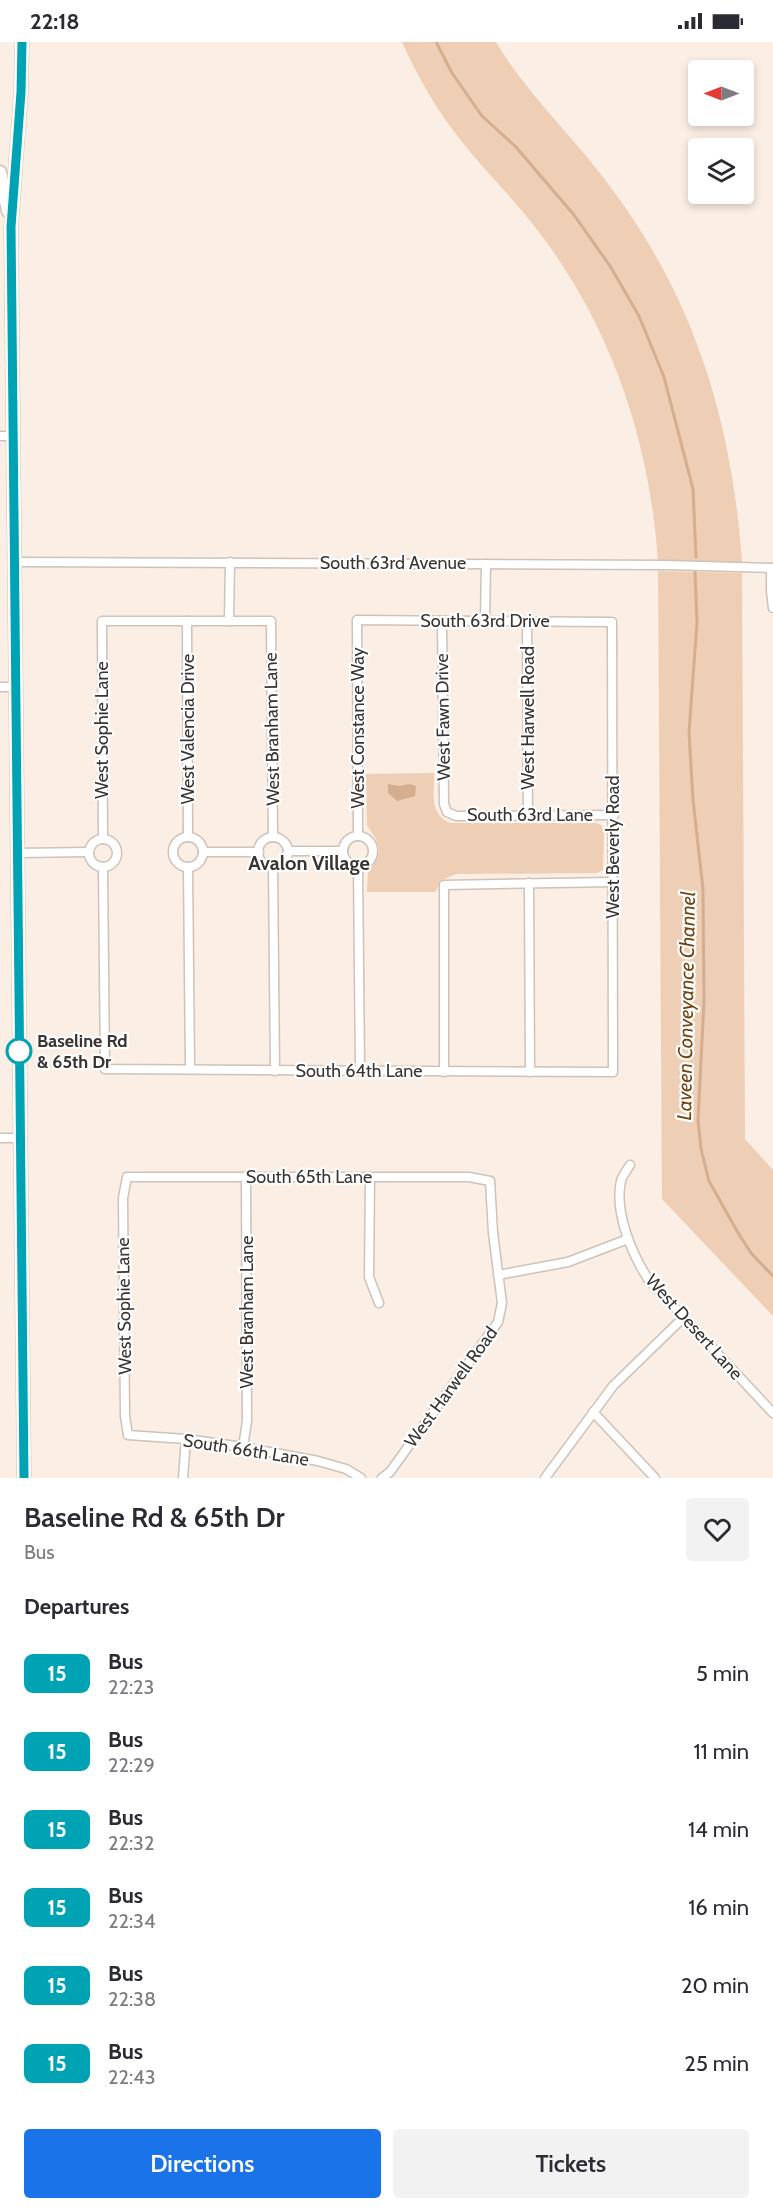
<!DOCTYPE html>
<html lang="en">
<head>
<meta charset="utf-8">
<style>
  :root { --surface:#fff; --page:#f2f2f3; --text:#2b2b33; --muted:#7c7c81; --accent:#1a73e8 }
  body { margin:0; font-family:Cabin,sans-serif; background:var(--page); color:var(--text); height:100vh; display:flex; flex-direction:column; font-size:22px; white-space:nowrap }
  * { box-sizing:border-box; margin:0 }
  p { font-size:20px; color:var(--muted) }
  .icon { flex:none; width:33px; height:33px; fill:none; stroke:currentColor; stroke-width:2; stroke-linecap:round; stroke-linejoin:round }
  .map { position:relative; height:1436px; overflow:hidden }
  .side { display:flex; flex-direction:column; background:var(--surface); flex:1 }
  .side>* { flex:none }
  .badge { padding:0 12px; border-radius:9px; font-size:21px; line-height:39px }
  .needle { width:39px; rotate:270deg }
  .fabs { position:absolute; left:688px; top:18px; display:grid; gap:12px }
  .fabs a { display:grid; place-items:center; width:66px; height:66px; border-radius:6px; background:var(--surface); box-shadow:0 3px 9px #0003; font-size:30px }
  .map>.badge { position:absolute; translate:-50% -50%; box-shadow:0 0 0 3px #fff }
  h2 { padding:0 24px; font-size:22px; line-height:54px }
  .round { display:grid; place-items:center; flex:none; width:63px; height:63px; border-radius:6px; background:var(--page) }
  .overview { display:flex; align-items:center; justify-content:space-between; height:102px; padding:0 24px }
  h1 { font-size:28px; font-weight:600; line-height:45px }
  .button { display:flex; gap:12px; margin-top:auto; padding:12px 24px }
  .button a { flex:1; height:69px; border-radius:6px; background:var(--accent); color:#fff; font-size:24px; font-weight:600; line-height:69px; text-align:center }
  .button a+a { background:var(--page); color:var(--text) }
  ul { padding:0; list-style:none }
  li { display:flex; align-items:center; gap:18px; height:78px; padding:0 24px }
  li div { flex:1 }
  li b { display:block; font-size:22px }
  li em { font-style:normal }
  li .badge { min-width:66px; font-weight:700; text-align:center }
  .status { display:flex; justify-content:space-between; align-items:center; height:42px; padding:0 30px; background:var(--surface); direction:ltr }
  .status svg { height:16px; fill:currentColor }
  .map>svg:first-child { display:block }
  .green { fill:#eeceb4 }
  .water { fill:#d4ae8f }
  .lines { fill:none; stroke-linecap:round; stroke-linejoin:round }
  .stream { stroke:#d4ae8f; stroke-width:3 }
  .street-casing { stroke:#cec2b9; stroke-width:11 }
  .secondary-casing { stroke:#cec2b9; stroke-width:15 }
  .street { stroke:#fff; stroke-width:8 }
  .secondary { stroke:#fff; stroke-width:12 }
  .line-casing { stroke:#fff; stroke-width:14 }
  .line { stroke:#00a3b4; stroke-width:9 }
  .stop-dot { fill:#fff; stroke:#00a3b4; stroke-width:3 }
  .labels { text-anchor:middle; stroke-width:4.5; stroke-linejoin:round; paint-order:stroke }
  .street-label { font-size:18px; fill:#3a3532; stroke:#fff }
  .stop-label { font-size:18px; font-weight:bold; fill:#3a3532; stroke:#fff; text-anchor:start }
  .neighbourhood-label { font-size:20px; font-weight:bold; fill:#3a3532; stroke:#fff }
  .water-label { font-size:20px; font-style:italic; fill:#744310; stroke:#fff }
</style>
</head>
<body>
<div class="status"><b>22:18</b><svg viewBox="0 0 49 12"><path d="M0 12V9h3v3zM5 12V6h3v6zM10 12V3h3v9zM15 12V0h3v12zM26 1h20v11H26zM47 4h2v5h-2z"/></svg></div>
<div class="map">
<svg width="773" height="1436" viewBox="0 0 773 1436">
  <rect width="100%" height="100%" fill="#fbeee4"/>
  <g class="green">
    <path d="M 402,0 L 496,0 C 528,54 575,96 612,147 C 696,260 732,381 742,520 L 658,520 C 650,397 609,277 531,180 C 510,153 484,128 463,101 C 438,70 418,36 402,0 Z"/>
    <path d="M 658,529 L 742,531 L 745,1097 L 773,1128 L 773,1274 L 662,1157 Z"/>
    <path d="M 434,731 C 434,750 429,772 450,781 L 596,781 L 601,783 L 604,789 L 603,828 L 597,831 L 456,832 L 442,838 L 435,850 L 367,850 L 368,831 L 378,815 L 379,807 L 376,797 L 367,783 L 366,732 Z"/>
  </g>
  <path class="water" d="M 388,742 L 399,744 L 410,742 L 416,744 L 415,754 L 397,759 L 388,751 Z"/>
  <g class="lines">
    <g class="stream">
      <path d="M 436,0 L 452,31 L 482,74 L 516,105 L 574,173 L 610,224 L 639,274 L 664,335 L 693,447 L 696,515"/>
      <path d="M 695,530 L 697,581 L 689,690 L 693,758 L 703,847 L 704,959 L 698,1078 L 701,1107 L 709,1139 L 737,1189 L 751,1211 L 773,1234"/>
    </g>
    <defs>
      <g id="street">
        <path d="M 0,394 L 13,394"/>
        <path d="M 14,520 L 666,523 L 773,526"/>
        <path d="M 771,526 L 771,549 L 773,566"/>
        <path d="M 187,579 L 188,795"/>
        <path d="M 229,579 L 230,520"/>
        <path d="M 442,579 L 444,762 L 447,770 L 456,774 L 614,773"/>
        <path d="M 485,579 L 486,522"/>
        <path d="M 527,579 L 528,772"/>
        <path d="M 0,645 L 15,645"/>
        <circle cx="358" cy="809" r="15"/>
        <circle cx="273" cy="810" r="15"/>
        <circle cx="188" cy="810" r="15"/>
        <circle cx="103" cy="811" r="14"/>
        <path d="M 103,797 L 102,579 L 271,579 L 273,795"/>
        <path d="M 288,809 L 343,809"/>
        <path d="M 203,810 L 259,810"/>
        <path d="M 17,811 L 89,810"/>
        <path d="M 358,824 L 360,1029"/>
        <path d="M 103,825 L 105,1027 L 613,1030 L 612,580 L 357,578 L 358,794"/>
        <path d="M 188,825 L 190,1027"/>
        <path d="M 273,825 L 275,1029"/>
        <path d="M 529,841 L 530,1030"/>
        <path d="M 444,1030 L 444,843 L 614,840"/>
        <path d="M 0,1096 L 21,1096"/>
        <path d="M 630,1123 C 627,1128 622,1134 621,1139 C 614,1170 632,1212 648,1237 L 773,1371"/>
        <path d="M 370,1135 L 369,1235 L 379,1261"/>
        <path d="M 498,1233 L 568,1220 L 628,1197"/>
        <path d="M 593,1370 L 655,1436"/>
        <path d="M 243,1405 L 247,1379 L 246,1134"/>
        <path d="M 183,1436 L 186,1397"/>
        <path d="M 361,1436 L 346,1427 L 318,1419 L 243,1405 L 186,1397 L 128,1393 L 125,1374 L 123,1156 L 127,1135 L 469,1135 L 490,1139 L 493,1191 L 502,1261 L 498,1280 L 390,1430 L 382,1436"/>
        <path d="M 545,1436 L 613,1344 L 683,1276"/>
      </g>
      <g id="secondary">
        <path d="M 22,0 L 21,50 L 11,185 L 24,1436"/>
        <path d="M 0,130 L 8,169"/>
      </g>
    </defs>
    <use href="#street" class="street-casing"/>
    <use href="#secondary" class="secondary-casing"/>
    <use href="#street" class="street"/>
    <use href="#secondary" class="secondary"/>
  </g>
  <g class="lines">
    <defs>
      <path id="line" d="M 22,0 L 21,50 L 11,185 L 24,1436"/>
    </defs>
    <use href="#line" class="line-casing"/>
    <use href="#line" class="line"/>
  </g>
  <circle class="stop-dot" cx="19" cy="1009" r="12"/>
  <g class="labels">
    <g class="street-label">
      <text x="393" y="527">South 63rd Avenue</text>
      <text x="485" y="585">South 63rd Drive</text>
      <text transform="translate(443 675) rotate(-91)" y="6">West Fawn Drive</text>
      <text transform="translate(528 676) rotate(-90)" y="6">West Harwell Road</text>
      <text transform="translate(358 686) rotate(-90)" y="6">West Constance Way</text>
      <text transform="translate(188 687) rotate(-90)" y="6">West Valencia Drive</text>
      <text transform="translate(272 687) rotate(-91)" y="6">West Branham Lane</text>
      <text transform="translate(102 688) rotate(-90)" y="6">West Sophie Lane</text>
      <text x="530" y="779">South 63rd Lane</text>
      <text transform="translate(613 805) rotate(-90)" y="6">West Beverly Road</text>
      <text x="359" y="1035">South 64th Lane</text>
      <text x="309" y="1141">South 65th Lane</text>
      <text transform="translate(124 1264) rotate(-91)" y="6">West Sophie Lane</text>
      <text transform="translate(247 1270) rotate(-90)" y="6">West Branham Lane</text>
      <text transform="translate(694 1285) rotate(48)" y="6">West Desert Lane</text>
      <text transform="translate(451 1345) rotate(-54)" y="6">West Harwell Road</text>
      <text transform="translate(246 1408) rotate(9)" y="6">South 66th Lane</text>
    </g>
    <g class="stop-label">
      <text x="37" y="1005">Baseline Rd<tspan x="37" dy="21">&amp; 65th Dr</tspan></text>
    </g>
    <g class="neighbourhood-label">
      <text x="309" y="828">Avalon Village</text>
    </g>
    <g class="water-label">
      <text transform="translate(686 964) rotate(-89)" y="7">Laveen Conveyance Channel</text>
    </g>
  </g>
</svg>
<div class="fabs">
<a><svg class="needle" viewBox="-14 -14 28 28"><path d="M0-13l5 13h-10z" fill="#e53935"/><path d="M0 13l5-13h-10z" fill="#7c7c81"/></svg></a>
<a><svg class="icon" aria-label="layers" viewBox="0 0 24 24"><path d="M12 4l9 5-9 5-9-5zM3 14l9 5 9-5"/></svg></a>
</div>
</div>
<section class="side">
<div class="overview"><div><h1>Baseline Rd &amp; 65th Dr</h1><p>Bus</p></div><a class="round"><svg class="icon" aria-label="heart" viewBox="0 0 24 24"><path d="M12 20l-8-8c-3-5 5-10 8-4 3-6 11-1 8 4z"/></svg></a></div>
<h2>Departures</h2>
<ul>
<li><span class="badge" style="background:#00a3b4;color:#fff">15</span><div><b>Bus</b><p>22:23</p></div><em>5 min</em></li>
<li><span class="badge" style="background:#00a3b4;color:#fff">15</span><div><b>Bus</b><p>22:29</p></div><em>11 min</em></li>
<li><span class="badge" style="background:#00a3b4;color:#fff">15</span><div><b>Bus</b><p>22:32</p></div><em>14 min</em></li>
<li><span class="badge" style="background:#00a3b4;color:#fff">15</span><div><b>Bus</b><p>22:34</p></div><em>16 min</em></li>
<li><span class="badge" style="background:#00a3b4;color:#fff">15</span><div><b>Bus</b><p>22:38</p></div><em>20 min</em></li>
<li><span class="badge" style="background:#00a3b4;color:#fff">15</span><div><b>Bus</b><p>22:43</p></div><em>25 min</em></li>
</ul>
<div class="button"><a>Directions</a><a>Tickets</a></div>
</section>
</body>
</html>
